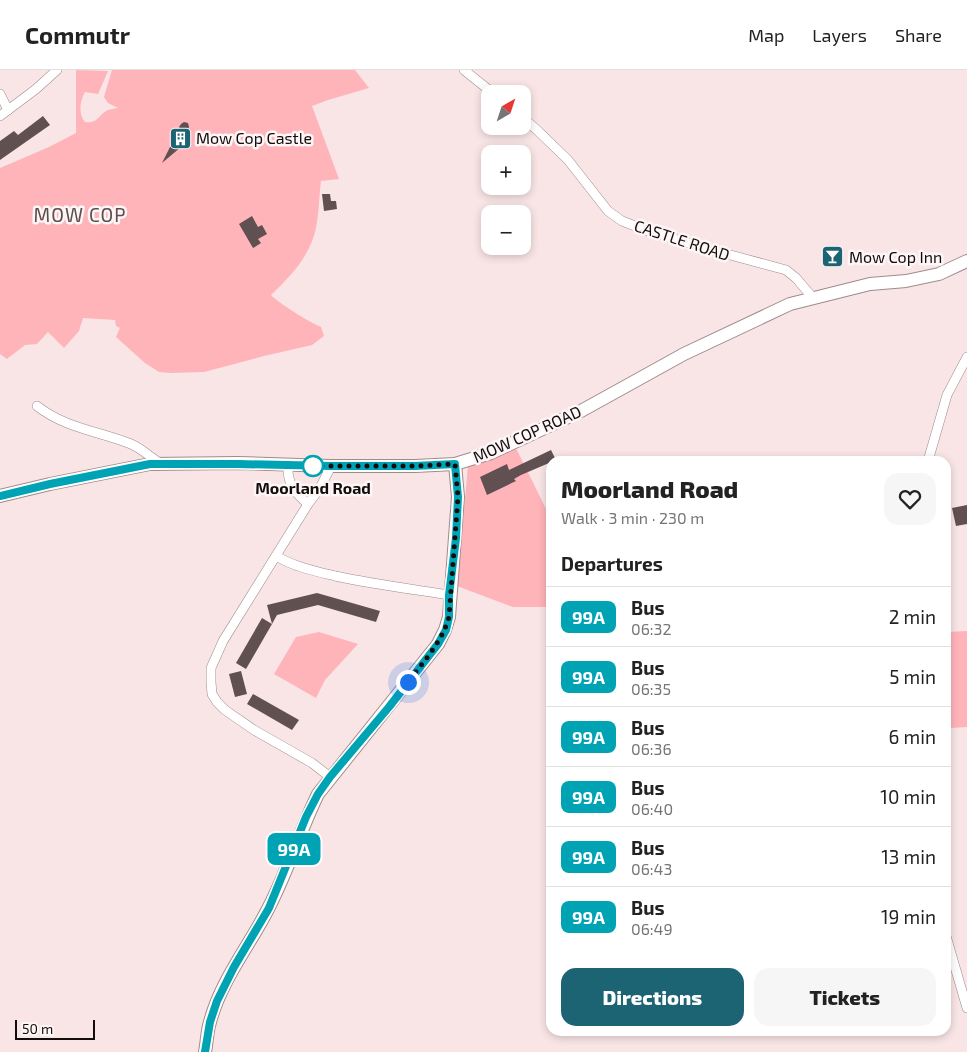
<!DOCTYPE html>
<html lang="en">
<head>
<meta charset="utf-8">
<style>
  :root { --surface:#fff; --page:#f6f6f6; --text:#222; --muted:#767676; --line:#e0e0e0; --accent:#1c6473 }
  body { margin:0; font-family:"Exo 2",sans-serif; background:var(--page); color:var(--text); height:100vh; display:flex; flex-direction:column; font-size:19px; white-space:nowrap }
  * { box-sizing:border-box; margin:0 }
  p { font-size:16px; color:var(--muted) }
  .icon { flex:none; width:28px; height:28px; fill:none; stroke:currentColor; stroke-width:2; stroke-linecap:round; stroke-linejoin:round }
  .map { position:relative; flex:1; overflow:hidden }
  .details { position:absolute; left:546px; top:386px; width:405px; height:580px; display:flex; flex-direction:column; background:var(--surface); border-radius:15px; box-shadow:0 2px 8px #0003 }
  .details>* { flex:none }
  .badge { padding:0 10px; border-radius:8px; font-size:18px; line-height:32px }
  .needle { width:32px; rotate:39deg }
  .controls { position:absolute; left:481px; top:15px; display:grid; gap:10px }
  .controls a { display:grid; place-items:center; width:50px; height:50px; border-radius:10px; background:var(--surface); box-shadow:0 2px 8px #0003; font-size:25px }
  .scale { position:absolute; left:15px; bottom:12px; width:80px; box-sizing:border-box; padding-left:5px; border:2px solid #120c0c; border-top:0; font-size:14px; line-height:18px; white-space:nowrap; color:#120c0c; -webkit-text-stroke:4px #fdf5f6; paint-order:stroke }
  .you { position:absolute; width:25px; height:25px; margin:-12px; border:4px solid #fff; border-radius:50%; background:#1a73e8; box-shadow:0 0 0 8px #1a73e833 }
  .map>.badge { position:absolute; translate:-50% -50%; box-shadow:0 0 0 2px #fff }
  h2 { padding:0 15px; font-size:19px; line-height:45px }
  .round { display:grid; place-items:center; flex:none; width:52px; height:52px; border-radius:15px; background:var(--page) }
  .headline { display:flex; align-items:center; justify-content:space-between; height:85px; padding:0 15px }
  h1 { font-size:24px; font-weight:800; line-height:38px }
  .button { display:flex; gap:10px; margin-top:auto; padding:10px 15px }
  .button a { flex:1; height:58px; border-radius:15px; background:var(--accent); color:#fff; font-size:20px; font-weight:800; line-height:58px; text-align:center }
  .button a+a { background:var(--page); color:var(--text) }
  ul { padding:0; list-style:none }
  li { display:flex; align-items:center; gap:15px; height:60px; padding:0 15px; border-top:1px solid var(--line) }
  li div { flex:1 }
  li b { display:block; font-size:19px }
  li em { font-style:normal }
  li .badge { min-width:55px; font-weight:700; text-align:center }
  header { display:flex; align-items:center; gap:30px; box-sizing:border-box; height:70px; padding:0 25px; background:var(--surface); border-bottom:1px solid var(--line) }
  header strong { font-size:24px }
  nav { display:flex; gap:28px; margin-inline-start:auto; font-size:18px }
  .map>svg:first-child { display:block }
  .green { fill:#ffb4ba }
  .building { fill:#605051 }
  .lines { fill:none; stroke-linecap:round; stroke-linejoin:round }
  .street-casing { stroke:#9e8c8d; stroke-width:10 }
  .secondary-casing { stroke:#9e8c8d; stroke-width:14 }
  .street { stroke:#fff; stroke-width:9 }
  .secondary { stroke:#fff; stroke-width:12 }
  .line-casing { stroke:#fff; stroke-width:11 }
  .line { stroke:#00a3b4; stroke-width:8 }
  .walk { stroke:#120c0c; stroke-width:5; stroke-dasharray:0 9 }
  .stop-dot { fill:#fff; stroke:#00a3b4; stroke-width:2.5 }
  .labels { text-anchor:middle; stroke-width:5; stroke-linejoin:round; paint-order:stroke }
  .poi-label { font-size:16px; fill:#120c0c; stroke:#fdf5f6; text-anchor:start }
  .street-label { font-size:16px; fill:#120c0c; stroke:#fdf5f6 }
  .stop-label { font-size:16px; font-weight:bold; fill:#120c0c; stroke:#fdf5f6 }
  .quarter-label { font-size:19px; letter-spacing:1px; fill:#5e4e4f; stroke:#fdf5f6 }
</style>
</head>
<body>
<header>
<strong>Commutr</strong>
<nav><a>Map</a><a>Layers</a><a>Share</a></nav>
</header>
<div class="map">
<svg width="967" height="982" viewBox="0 0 967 982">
  <rect width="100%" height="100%" fill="#f9e5e6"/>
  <g class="green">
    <path d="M 76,0 L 108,1 L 98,24 L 85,22 C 80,30 78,45 85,52 C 97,54 97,47 106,41 C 109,39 114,39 118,38 L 108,33 L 104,27 L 112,0 L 355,0 L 369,18 L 328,30 L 312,36 L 339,109 L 321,111 C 319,127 319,143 316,158 C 310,186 291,206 271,225 C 278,233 311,253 321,257 L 324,266 L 312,275 L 264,286 L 204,302 L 171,303 L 159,302 L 145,293 L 116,267 L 120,258 L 116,256 L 115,250 L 83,248 L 79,261 L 64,278 L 48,262 L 37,274 L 25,275 L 7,289 L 0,284 L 0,98 L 49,77 L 76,63 Z"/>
    <path d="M 515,376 L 551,449 L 551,537 L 513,537 L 457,516 L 468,396 Z"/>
    <path d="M 967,561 L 967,657 L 950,658 L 946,562 Z"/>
    <path d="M 319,562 L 358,574 L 325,610 L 316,628 L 274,604 L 296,567 Z"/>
  </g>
  <g class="building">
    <path d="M 43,46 L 50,55 L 0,90 L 0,71 L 14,61 L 18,65 Z"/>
    <path d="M 184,52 L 188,53 L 189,57 L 188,60 L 185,62 L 186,68 L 181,77 L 162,93 L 175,67 L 181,61 L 179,57 L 181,54 Z"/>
    <path d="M 322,124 L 330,124 L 331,131 L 336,131 L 337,139 L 324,141 Z"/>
    <path d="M 252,146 L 258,157 L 262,155 L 267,164 L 258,169 L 261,173 L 253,178 L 239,154 Z"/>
    <path d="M 551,380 L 556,390 L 521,405 L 514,409 L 516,411 L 487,425 L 480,407 L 507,394 L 509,400 Z"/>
    <path d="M 967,435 L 967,454 L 956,456 L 952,438 Z"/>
    <path d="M 317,523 L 380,541 L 376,552 L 318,535 L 277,545 L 272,554 L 267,535 Z"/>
    <path d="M 262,548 L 272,554 L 246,599 L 236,593 Z"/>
    <path d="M 241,601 L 247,624 L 235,627 L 229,604 Z"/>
    <path d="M 253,624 L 299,650 L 292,660 L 247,634 Z"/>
  </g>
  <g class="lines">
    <defs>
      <g id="street">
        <path d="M 464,0 L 494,24"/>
        <path d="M 0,24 L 8,40"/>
        <path d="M 0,46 L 36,19 L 57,0"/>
        <path d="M 522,47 L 537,60 L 568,90 L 608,141 L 622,151 L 648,161 L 701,177 L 786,200 L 796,208 L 813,228"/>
        <path d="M 37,336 C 65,358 98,361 131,374 C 141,378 150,387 160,393"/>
        <path d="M 928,391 L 947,325 L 967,287"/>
        <path d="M 288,395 C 287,413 294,422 308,434"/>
        <path d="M 276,486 C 295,497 314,501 335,506 C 373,514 411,519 449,525"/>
        <path d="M 330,707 L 312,693 L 254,660 L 225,640 L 217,632 L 212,624 L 211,612 L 211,598 L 223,571 L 308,434 L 320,418 L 331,396"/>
        <path d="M 946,866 L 967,938"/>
      </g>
      <g id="secondary">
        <path d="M 0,426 L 50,414 L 150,394 L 238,393 L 331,396 L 415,396 L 455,394 L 491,383 L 581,341 L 684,284 L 790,234 L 870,214 L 906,211 L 939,204 L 967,191"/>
        <path d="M 205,982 C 207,972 207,961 210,952 C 221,910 250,875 269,837 C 288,800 300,761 318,724 L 438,574 L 445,560 L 449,547 L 458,427 L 455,394"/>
      </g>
    </defs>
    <use href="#street" class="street-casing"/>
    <use href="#secondary" class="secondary-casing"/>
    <use href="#street" class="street"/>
    <use href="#secondary" class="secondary"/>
  </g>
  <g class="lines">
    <defs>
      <path id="line" d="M 0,426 L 50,414 L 150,394 L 238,394 L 331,396 L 415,396 L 455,394 L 458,427 L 456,468 L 449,525 L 449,547 L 446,560 L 438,574 L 389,637 L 330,707 L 318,724 L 306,747 L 269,838 L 234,897 L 217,931 L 210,952 L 205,982"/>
    </defs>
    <use href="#line" class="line-casing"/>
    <use href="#line" class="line"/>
    <path class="walk" d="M 313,396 L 415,396 L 455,394 L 458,427 L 449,547 C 442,572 424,591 408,612"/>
  </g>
  <defs>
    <symbol id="building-square" viewBox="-11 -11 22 22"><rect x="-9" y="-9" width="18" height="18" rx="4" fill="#1c6473" stroke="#fdf5f6"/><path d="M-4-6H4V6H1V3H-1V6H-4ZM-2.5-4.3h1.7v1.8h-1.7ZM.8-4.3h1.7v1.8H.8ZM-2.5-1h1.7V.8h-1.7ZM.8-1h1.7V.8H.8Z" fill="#fff"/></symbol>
    <symbol id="bar-square" viewBox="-11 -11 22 22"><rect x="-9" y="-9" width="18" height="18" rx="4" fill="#1c6473" stroke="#fdf5f6"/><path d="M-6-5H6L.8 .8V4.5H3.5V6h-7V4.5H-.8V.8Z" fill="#fff"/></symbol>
  </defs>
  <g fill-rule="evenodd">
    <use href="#building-square" x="168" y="56" width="25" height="25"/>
    <use href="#bar-square" x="820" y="174" width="25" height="25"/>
  </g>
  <circle class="stop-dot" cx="313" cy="396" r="10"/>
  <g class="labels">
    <g class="poi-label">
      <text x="196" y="74">Mow Cop Castle</text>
      <text x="849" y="193">Mow Cop Inn</text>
    </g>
    <g class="street-label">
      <text transform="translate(682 170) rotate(18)" y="6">CASTLE ROAD</text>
      <text transform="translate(527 364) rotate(-24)" y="6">MOW COP ROAD</text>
    </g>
    <g class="stop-label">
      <text x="313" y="424">Moorland Road</text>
    </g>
    <g class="quarter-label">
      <text x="80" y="152">MOW COP</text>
    </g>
  </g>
</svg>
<div class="controls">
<a><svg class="needle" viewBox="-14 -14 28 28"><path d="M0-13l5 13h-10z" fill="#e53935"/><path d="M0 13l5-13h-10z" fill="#767676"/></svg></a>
<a>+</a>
<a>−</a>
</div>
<div class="scale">50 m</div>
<div class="you" style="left:408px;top:612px"></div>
<b class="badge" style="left:294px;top:779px;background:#00a3b4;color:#fff">99A</b>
<section class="details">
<div class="headline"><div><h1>Moorland Road</h1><p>Walk · 3 min · 230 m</p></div><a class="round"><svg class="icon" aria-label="heart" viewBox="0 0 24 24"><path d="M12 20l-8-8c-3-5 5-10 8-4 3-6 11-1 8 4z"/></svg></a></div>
<h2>Departures</h2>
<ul>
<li><span class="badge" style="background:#00a3b4;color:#fff">99A</span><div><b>Bus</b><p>06:32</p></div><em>2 min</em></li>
<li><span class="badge" style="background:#00a3b4;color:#fff">99A</span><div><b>Bus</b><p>06:35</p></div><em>5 min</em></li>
<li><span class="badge" style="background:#00a3b4;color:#fff">99A</span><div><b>Bus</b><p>06:36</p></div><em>6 min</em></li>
<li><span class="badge" style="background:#00a3b4;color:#fff">99A</span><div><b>Bus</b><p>06:40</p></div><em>10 min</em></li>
<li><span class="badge" style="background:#00a3b4;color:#fff">99A</span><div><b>Bus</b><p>06:43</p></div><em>13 min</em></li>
<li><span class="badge" style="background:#00a3b4;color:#fff">99A</span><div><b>Bus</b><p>06:49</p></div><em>19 min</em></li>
</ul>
<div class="button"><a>Directions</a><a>Tickets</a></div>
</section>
</div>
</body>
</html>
